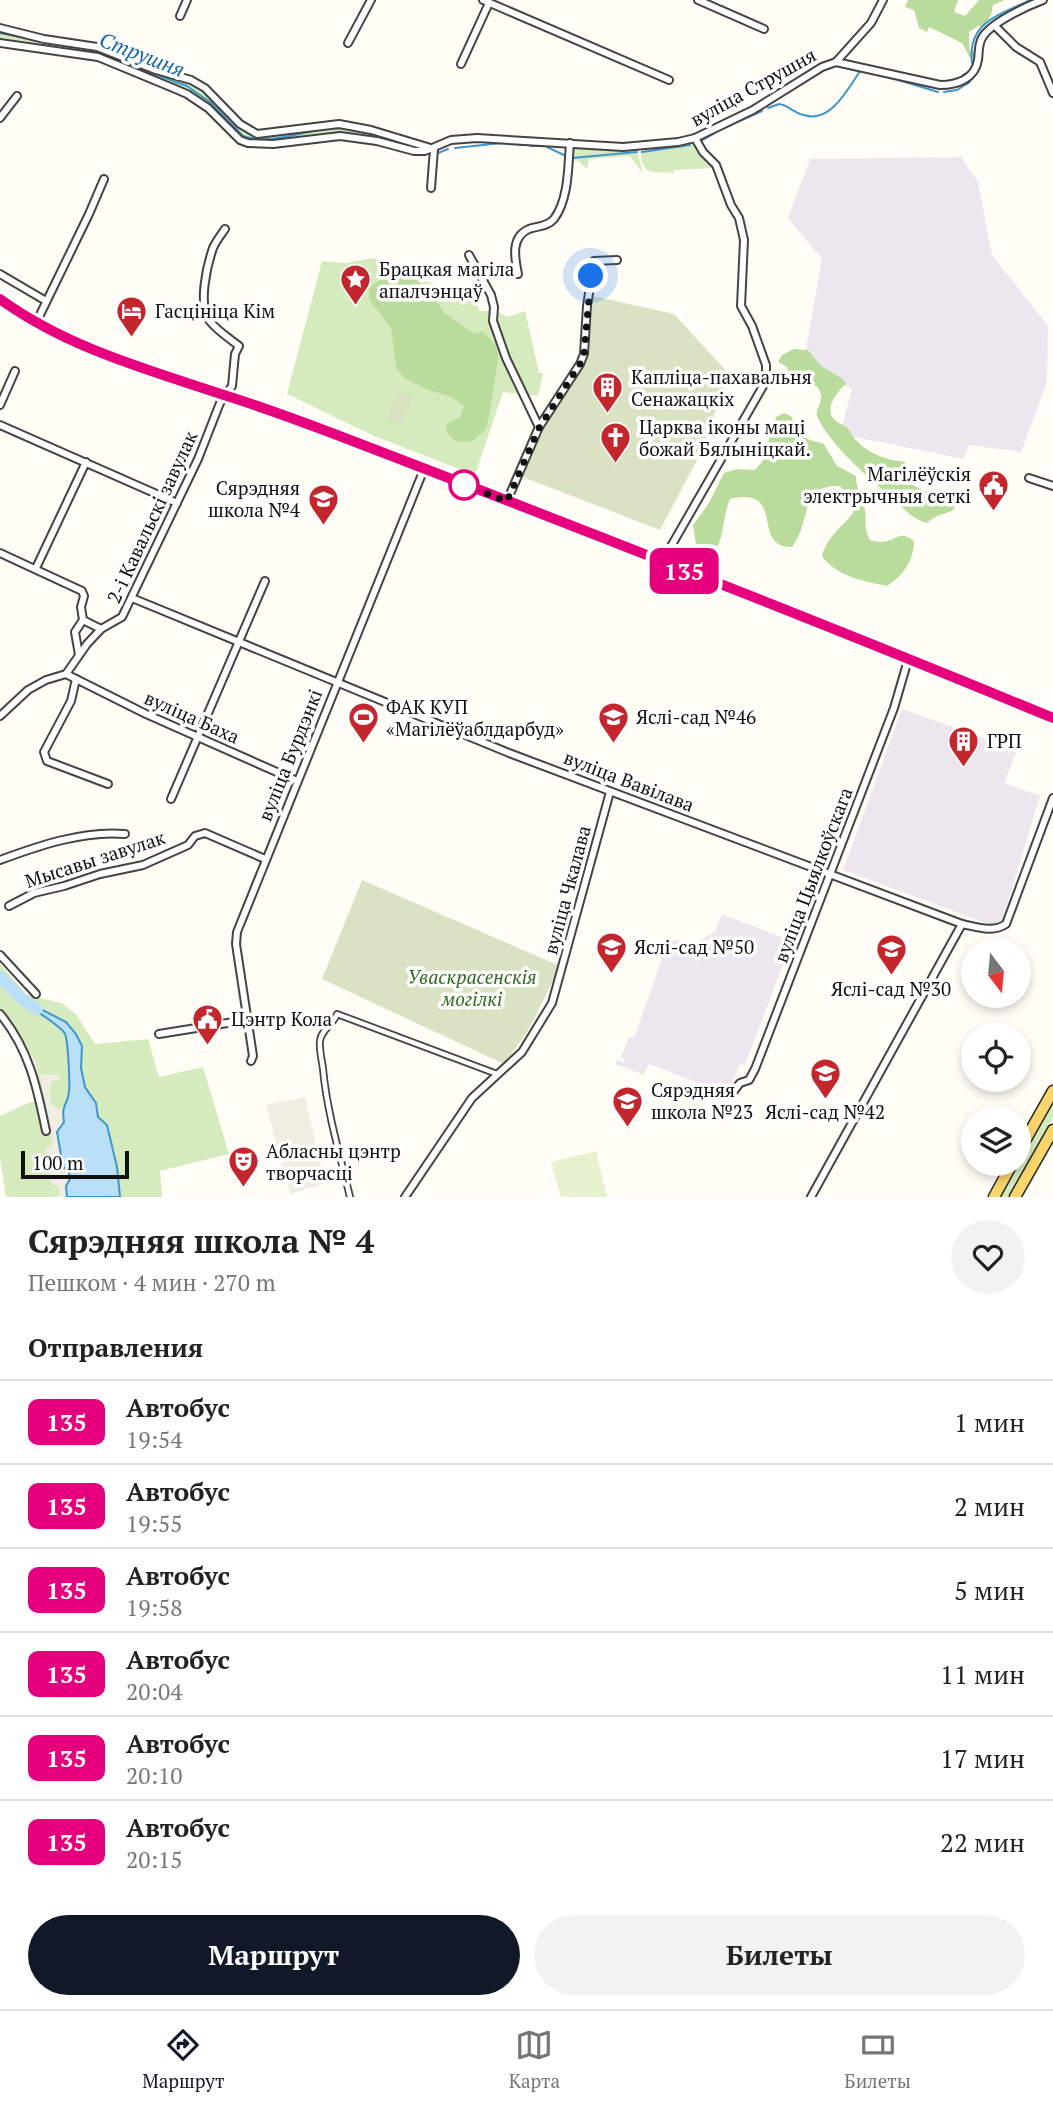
<!DOCTYPE html>
<html lang="ru">
<head>
<meta charset="utf-8">
<style>
  :root { --surface:#fff; --page:#f2f2f2; --text:#222; --muted:#767676; --line:#e0e0e0; --accent:#111827 }
  body { margin:0; font-family:"PT Serif",serif; background:var(--page); color:var(--text); height:100vh; display:flex; flex-direction:column; font-size:26px; white-space:nowrap }
  * { box-sizing:border-box; margin:0 }
  p { font-size:23px; color:var(--muted) }
  .icon { flex:none; width:38px; height:38px; fill:none; stroke:currentColor; stroke-width:2; stroke-linecap:round; stroke-linejoin:round }
  .map { position:relative; height:1197px; overflow:hidden }
  .drawer { display:flex; flex-direction:column; background:var(--surface); flex:1 }
  .drawer>* { flex:none }
  .badge { padding:0 14px; border-radius:10px; font-size:24px; line-height:46px }
  .needle { width:46px; rotate:164deg }
  .fabs { position:absolute; left:961px; top:938px; display:grid; gap:14px }
  .fabs a { display:grid; place-items:center; width:70px; height:70px; border-radius:50%; background:var(--surface); box-shadow:0 4px 10px #0003; font-size:35px }
  .scale { position:absolute; left:21px; bottom:18px; width:108px; box-sizing:border-box; padding-left:7px; border:4px solid #111; border-top:0; font-size:19px; line-height:24px; white-space:nowrap; color:#111; -webkit-text-stroke:5px #fff; paint-order:stroke }
  .you { position:absolute; width:35px; height:35px; margin:-18px; border:5px solid #fff; border-radius:50%; background:#1a73e8; box-shadow:0 0 0 10px #1a73e833 }
  .map>.badge { position:absolute; translate:-50% -50%; box-shadow:0 0 0 4px #fff }
  h2 { padding:0 28px; font-size:26px; line-height:63px }
  .round { display:grid; place-items:center; flex:none; width:74px; height:74px; border-radius:37px; background:var(--page) }
  .headline { display:flex; align-items:center; justify-content:space-between; height:119px; padding:0 28px }
  h1 { font-size:33px; font-weight:800; line-height:52px }
  .cta { display:flex; gap:14px; margin-top:auto; padding:14px 28px }
  .cta a { flex:1; height:80px; border-radius:42px; background:var(--accent); color:#fff; font-size:28px; font-weight:800; line-height:80px; text-align:center }
  .cta a+a { background:var(--page); color:var(--text) }
  ul { padding:0; list-style:none }
  li { display:flex; align-items:center; gap:21px; height:84px; padding:0 28px; border-top:2px solid var(--line) }
  li div { flex:1 }
  li b { display:block; font-size:26px }
  li em { font-style:normal }
  li .badge { min-width:77px; font-weight:700; text-align:center }
  .menu { display:flex; justify-content:space-around; align-items:center; height:98px; border-top:2px solid var(--line); background:var(--surface); font-size:19px; color:var(--muted) }
  .menu a { display:grid; justify-items:center; gap:4px }
  .menu .current { color:var(--accent) }
  .map>svg:first-child { display:block }
  .industrial { fill:#eee6ef }
  .green { fill:#d5ebbd }
  .forest { fill:#b9dc9c }
  .cemetery { fill:#d9e3c4 }
  .pitch { fill:#e6f2cf }
  .plaza { fill:#f1ede2 }
  .water { fill:#b9e0f7; stroke:#3f96cf; stroke-width:2 }
  .lines { fill:none; stroke-linecap:round; stroke-linejoin:round }
  .stream { stroke:#3f96cf; stroke-width:2 }
  .river { stroke:#b9e0f7; stroke-width:12 }
  .pedestrian-casing { stroke:#444; stroke-width:8 }
  .minor-casing { stroke:#444; stroke-width:10 }
  .primary-casing { stroke:#222; stroke-width:13 }
  .pedestrian { stroke:#fff; stroke-width:4.5 }
  .minor { stroke:#fff; stroke-width:6 }
  .primary { stroke:#f9d66b; stroke-width:10 }
  .line-casing { stroke:#fff; stroke-width:16 }
  .line { stroke:#e6007e; stroke-width:10 }
  .walk { stroke:#111; stroke-width:7; stroke-dasharray:0 12.6 }
  .stop-dot { fill:#fff; stroke:#e6007e; stroke-width:3.5 }
  .labels { text-anchor:middle; stroke-width:7; stroke-linejoin:round; paint-order:stroke }
  .street-label { font-size:19px; fill:#111; stroke:#fff }
  .poi-label { font-size:19px; fill:#111; stroke:#fff; text-anchor:start }
  .park-label { font-size:19px; font-style:italic; fill:#2f6b1f; stroke:#fff }
  .water-label { font-size:21px; font-style:italic; fill:#1768a6; stroke:#fff }
</style>
</head>
<body>
<div class="map">
<svg width="1053" height="1197" viewBox="0 0 1053 1197">
  <rect width="100%" height="100%" fill="#fffdf5"/>
  <g class="industrial">
    <path d="M 961,157 L 978,182 L 992,255 L 1048,326 L 1047,382 L 1021,452 L 969,445 L 964,459 L 840,434 L 852,388 L 802,371 L 822,259 L 788,218 L 810,159 Z"/>
    <path d="M 902,709 L 1017,750 L 1004,783 L 1040,796 L 1003,918 L 994,926 L 843,870 Z"/>
    <path d="M 722,914 L 792,941 L 745,1065 L 740,1064 L 731,1087 L 714,1089 L 649,1064 L 644,1075 L 616,1064 L 617,1060 L 624,1062 L 625,1059 L 621,1057 L 629,1037 L 634,1038 L 667,944 L 670,940 L 696,942 L 715,932 Z"/>
  </g>
  <g class="green">
    <path d="M 0,31 L 94,49 L 192,84 L 202,90 L 242,130 L 256,138 L 340,127 L 422,146 L 421,149 L 368,136 L 334,134 L 277,141 L 249,141 L 203,101 L 184,89 L 85,49 L 0,38 Z"/>
    <path d="M 691,142 L 713,168 L 674,170 L 674,173 C 654,172 641,176 641,151 Z"/>
    <path d="M 574,146 L 637,150 L 643,174 L 630,156 L 589,159 L 587,169 L 578,161 L 571,160 L 572,148 Z"/>
    <path d="M 373,258 L 398,271 L 474,299 L 480,311 L 496,311 L 507,317 L 525,311 L 539,372 L 543,374 L 538,396 L 503,392 L 475,475 L 374,436 L 287,394 L 322,261 L 346,263 Z"/>
    <path d="M 0,964 L 27,995 L 61,1003 L 76,1014 L 95,1044 L 148,1039 L 159,1077 L 203,1067 L 229,1154 L 160,1171 L 162,1197 L 6,1197 L 0,1158 L 0,1116 L 28,1103 L 44,1099 L 35,1062 L 18,1030 L 0,1009 Z"/>
    <path d="M 1053,1101 L 1053,1118 L 1008,1197 L 999,1197 Z"/>
  </g>
  <g class="forest">
    <path d="M 908,0 L 958,0 L 954,12 L 965,16 L 979,0 L 1005,0 L 993,5 L 991,15 L 984,27 L 978,26 L 969,32 L 969,49 L 974,52 L 974,58 L 970,58 L 962,43 L 929,27 L 927,32 L 919,28 L 914,10 L 905,7 Z"/>
    <path d="M 408,272 L 427,289 L 445,313 L 474,334 L 482,331 C 489,337 497,345 498,354 C 499,359 489,421 487,426 C 484,432 477,437 472,442 L 455,441 L 446,431 L 447,424 L 460,417 L 464,406 L 452,397 L 426,389 L 404,378 L 396,367 L 391,328 L 369,299 L 369,288 L 384,276 Z"/>
    <path d="M 794,349 L 808,350 L 821,366 L 843,379 L 846,384 C 837,392 822,410 836,421 C 839,424 843,424 846,427 C 850,430 852,436 856,440 C 868,454 887,460 905,462 L 909,470 L 911,484 C 928,493 941,498 961,497 L 952,511 L 937,516 L 926,523 C 910,518 901,505 888,494 C 866,476 830,444 818,418 C 814,410 821,406 821,398 C 822,394 819,391 818,387 L 809,384 L 797,386 L 791,383 L 787,367 L 778,362 L 782,355 Z"/>
    <path d="M 784,413 L 791,416 C 802,435 800,439 823,443 L 837,466 L 856,476 C 855,486 862,495 864,505 C 867,518 863,528 870,540 C 874,541 878,542 882,542 C 897,541 898,529 914,541 C 914,560 903,576 887,586 C 864,581 837,577 822,556 C 827,537 841,528 853,513 L 850,499 L 840,486 L 831,486 L 814,491 C 804,509 805,530 792,547 C 750,548 787,485 730,499 C 722,517 725,539 713,554 L 703,555 L 696,544 L 693,525 L 709,503 L 724,473 L 737,469 L 755,470 L 762,462 L 776,417 Z"/>
  </g>
  <g class="cemetery">
    <path d="M 593,296 L 674,314 L 729,374 L 699,456 L 660,530 L 523,477 L 546,424 L 584,365 L 589,353 Z"/>
    <path d="M 397,391 L 413,397 L 402,425 L 387,419 Z"/>
    <path d="M 362,880 L 560,966 L 529,1029 L 504,1064 L 322,979 Z"/>
  </g>
  <path class="pitch" d="M 596,1151 L 607,1197 L 561,1197 L 551,1162 Z"/>
  <g class="plaza">
    <path d="M 40,1074 L 59,1075 L 60,1079 L 52,1081 L 49,1087 L 51,1104 L 58,1109 L 62,1108 L 70,1179 L 66,1186 L 67,1197 L 56,1197 L 60,1194 L 59,1187 L 52,1184 L 50,1180 L 50,1172 L 56,1168 L 55,1161 L 47,1156 L 46,1152 L 46,1148 L 53,1144 Z"/>
    <path d="M 305,1097 L 325,1183 L 290,1194 L 266,1105 Z"/>
  </g>
  <path class="water" d="M 23,1000 L 66,1022 L 76,1034 L 82,1046 L 81,1068 L 85,1087 L 96,1103 L 98,1117 L 107,1125 L 117,1167 L 120,1197 L 67,1197 L 66,1186 L 70,1179 L 69,1172 L 63,1167 L 57,1132 L 64,1122 C 61,1104 67,1107 69,1092 C 70,1083 68,1040 65,1034 C 62,1026 31,1009 23,1000 Z"/>
  <g class="lines">
    <g class="stream">
      <path d="M 0,33 L 53,43"/>
      <path d="M 86,49 L 187,86 L 210,102 L 243,136 C 274,146 305,129 336,128 C 352,128 369,133 385,137"/>
      <path d="M 972,63 C 967,22 998,16 1030,0"/>
      <path d="M 963,75 L 970,71"/>
      <path d="M 885,76 L 938,92"/>
      <path d="M 944,92 L 957,90 L 970,82"/>
      <path d="M 768,108 L 779,104 C 788,105 794,113 804,115 C 830,124 848,89 860,71"/>
      <path d="M 726,127 L 762,111"/>
      <path d="M 701,141 L 715,133"/>
      <path d="M 530,146 L 543,146"/>
      <path d="M 547,147 L 566,156"/>
      <path d="M 455,148 L 502,143 L 524,145"/>
      <path d="M 642,152 L 690,145"/>
      <path d="M 438,153 L 448,149"/>
      <path d="M 572,158 L 637,152"/>
    </g>
    <path class="river" d="M 0,977 L 23,1000 L 37,1009"/>
    <defs>
      <path id="pedestrian" d="M 350,1197 C 340,1155 327,1112 323,1069 C 322,1060 319,1050 320,1041 C 321,1030 333,1025 337,1014 L 497,1074"/>
      <g id="minor">
        <path d="M 483,0 L 669,80"/>
        <path d="M 698,0 L 764,29"/>
        <path d="M 180,16 L 187,0"/>
        <path d="M 995,26 L 1016,47 L 1040,62 L 1053,93"/>
        <path d="M 0,28 L 44,39 L 97,47 L 153,69 L 191,80 L 205,88 L 240,124 L 257,134 L 339,124 L 371,130 L 434,149"/>
        <path d="M 0,43 L 98,57 L 173,88 L 187,94 L 208,108 L 240,140 L 248,143 L 273,144 L 340,136 L 377,141 L 414,151 L 425,151 L 451,140 L 477,138 L 623,147 L 678,142 L 695,138 L 753,110 L 822,67 L 836,62 L 940,85 C 957,85 975,79 978,60 C 979,53 978,45 982,38 C 990,23 1027,6 1043,0"/>
        <path d="M 348,43 L 371,0"/>
        <path d="M 836,62 L 871,23 L 883,0"/>
        <path d="M 461,64 L 489,3"/>
        <path d="M 0,118 L 17,96"/>
        <path d="M 431,188 L 434,149"/>
        <path d="M 469,255 L 491,295 L 494,307 L 493,321 L 506,358 L 539,427"/>
        <path d="M 0,274 L 46,301"/>
        <path d="M 518,274 C 515,259 510,237 529,229 C 537,226 547,227 554,219 C 569,199 568,166 570,143"/>
        <path d="M 36,323 L 89,214 L 104,179"/>
        <path d="M 0,405 L 15,371"/>
        <path d="M 0,425 L 177,503"/>
        <path d="M 1029,478 L 1053,486"/>
        <path d="M 507,501 L 539,427 L 580,364 L 584,354 L 587,306 L 594,261 L 617,260"/>
        <path d="M 0,553 L 82,591 L 84,596 L 81,607 L 83,620 L 75,632 L 79,655"/>
        <path d="M 662,562 L 766,381 L 766,365 L 752,326 L 741,306 L 744,240 L 739,218 L 731,205 L 716,165 L 703,152 L 695,138"/>
        <path d="M 36,568 L 86,462"/>
        <path d="M 132,598 L 509,753 L 962,924 C 977,927 993,933 1006,924 L 1053,798"/>
        <path d="M 83,620 L 101,629"/>
        <path d="M 66,674 L 146,714 L 297,781"/>
        <path d="M 76,679 L 71,701 L 44,752 L 47,761 L 108,784"/>
        <path d="M 0,716 L 28,690 L 46,680 L 66,674 L 87,644 L 101,629 L 122,617 L 198,459 L 220,403 L 232,386 L 235,354 L 239,346 C 229,338 216,330 209,320 C 198,304 207,265 213,248 C 216,241 221,235 225,229"/>
        <path d="M 171,799 L 265,581"/>
        <path d="M 0,860 C 38,846 84,830 125,834"/>
        <path d="M 9,906 L 34,893 L 64,886 L 100,874 L 143,865 L 188,845 L 195,836 L 205,833 L 265,859"/>
        <path d="M 0,955 L 36,994"/>
        <path d="M 0,1014 C 29,1049 37,1087 46,1131"/>
        <path d="M 159,1034 L 246,1020"/>
        <path d="M 251,1061 L 253,1056 L 236,944 L 237,932 L 424,469"/>
        <path d="M 734,1091 L 740,1083 L 749,1080 L 755,1069 L 894,708 L 908,660"/>
        <path d="M 405,1197 L 472,1098 L 522,1052 L 552,1003 L 610,792"/>
        <path d="M 811,1197 L 962,924"/>
      </g>
      <g id="primary">
        <path d="M 0,299 C 93,366 210,386 316,427 C 562,522 809,618 1053,718"/>
        <path d="M 1018,1153 L 1053,1091"/>
        <path d="M 994,1197 L 1012,1164"/>
        <path d="M 1015,1197 L 1053,1130"/>
      </g>
    </defs>
    <use href="#pedestrian" class="pedestrian-casing"/>
    <use href="#minor" class="minor-casing"/>
    <use href="#primary" class="primary-casing"/>
    <use href="#pedestrian" class="pedestrian"/>
    <use href="#minor" class="minor"/>
    <use href="#primary" class="primary"/>
  </g>
  <g class="lines">
    <defs>
      <path id="line" d="M 0,299 C 68,348 146,369 224,395 C 262,407 300,421 337,435 C 577,527 816,620 1053,718"/>
    </defs>
    <use href="#line" class="line-casing"/>
    <use href="#line" class="line"/>
    <path class="walk" d="M 464,485 L 507,501 L 539,428 L 580,364 L 584,354 L 591,276"/>
  </g>
  <defs>
    <symbol id="sight-pin" viewBox="-11 -11 22 30"><path d="M0 17L-7.5 6A9.5 9.5 0 1 1 7.5 6Z" fill="#c4262e" stroke="#fff"/><path d="M0-6L1.8-2.2L6-1.7L2.9 1.2L3.7 5.4L0 3.3L-3.7 5.4L-2.9 1.2L-6-1.7L-1.8-2.2Z" fill="#fff"/></symbol>
    <symbol id="hotel-pin" viewBox="-11 -11 22 30"><path d="M0 17L-7.5 6A9.5 9.5 0 1 1 7.5 6Z" fill="#c4262e" stroke="#fff"/><path d="M-6-4.5h1.5V1H6V5H4.5V3h-9V5H-6ZM-4 0a1.8 1.8 0 1 1 3.6 0ZM.5 0V-2.5h3Q6-2.5 6 0Z" fill="#fff"/></symbol>
    <symbol id="building-pin" viewBox="-11 -11 22 30"><path d="M0 17L-7.5 6A9.5 9.5 0 1 1 7.5 6Z" fill="#c4262e" stroke="#fff"/><path d="M-4-6H4V6H1V3H-1V6H-4ZM-2.5-4.3h1.7v1.8h-1.7ZM.8-4.3h1.7v1.8H.8ZM-2.5-1h1.7V.8h-1.7ZM.8-1h1.7V.8H.8Z" fill="#fff"/></symbol>
    <symbol id="church-pin" viewBox="-11 -11 22 30"><path d="M0 17L-7.5 6A9.5 9.5 0 1 1 7.5 6Z" fill="#c4262e" stroke="#fff"/><path d="M-1.2-6h2.4v3.5h3.3v2.4h-3.3V6h-2.4V-.1h-3.3v-2.4h3.3Z" fill="#fff"/></symbol>
    <symbol id="civic-pin" viewBox="-11 -11 22 30"><path d="M0 17L-7.5 6A9.5 9.5 0 1 1 7.5 6Z" fill="#c4262e" stroke="#fff"/><path d="M-.6-6.5H3V-4.5H.6V-3L4-1V1h2V6H-6V1h2V-1L-.6-3ZM-1.2 2.5V6h2.4V2.5Z" fill="#fff"/></symbol>
    <symbol id="school-pin" viewBox="-11 -11 22 30"><path d="M0 17L-7.5 6A9.5 9.5 0 1 1 7.5 6Z" fill="#c4262e" stroke="#fff"/><path d="M0-5L7-2L0 1L-7-2ZM-4 1L0 2.5L4 1V4Q0 6-4 4Z" fill="#fff"/></symbol>
    <symbol id="stadium-pin" viewBox="-11 -11 22 30"><path d="M0 17L-7.5 6A9.5 9.5 0 1 1 7.5 6Z" fill="#c4262e" stroke="#fff"/><path d="M0-5a6.5 5 0 1 0 0 10a6.5 5 0 1 0 0-10ZM-3.5-1.8h7v3.6h-7Z" fill="#fff"/></symbol>
    <symbol id="theatre-pin" viewBox="-11 -11 22 30"><path d="M0 17L-7.5 6A9.5 9.5 0 1 1 7.5 6Z" fill="#c4262e" stroke="#fff"/><path d="M-5-5.5Q0-4 5-5.5V0Q5 5 0 6Q-5 5-5 0ZM-3.3-2.5H-1v1.5H-3.3ZM1-2.5H3.3v1.5H1ZM-2.8 1Q0 5.5 2.8 1Z" fill="#fff"/></symbol>
  </defs>
  <g fill-rule="evenodd">
    <use href="#sight-pin" x="338" y="262" width="35" height="47"/>
    <use href="#hotel-pin" x="114" y="294" width="35" height="47"/>
    <use href="#building-pin" x="590" y="370" width="35" height="47"/>
    <use href="#church-pin" x="598" y="420" width="35" height="47"/>
    <use href="#civic-pin" x="976" y="468" width="35" height="47"/>
    <use href="#school-pin" x="306" y="482" width="35" height="47"/>
    <use href="#school-pin" x="596" y="700" width="35" height="47"/>
    <use href="#stadium-pin" x="346" y="700" width="35" height="47"/>
    <use href="#building-pin" x="946" y="724" width="35" height="47"/>
    <use href="#school-pin" x="594" y="930" width="35" height="47"/>
    <use href="#school-pin" x="874" y="932" width="35" height="47"/>
    <use href="#civic-pin" x="190" y="1002" width="35" height="47"/>
    <use href="#school-pin" x="808" y="1056" width="35" height="47"/>
    <use href="#school-pin" x="610" y="1084" width="35" height="47"/>
    <use href="#theatre-pin" x="226" y="1144" width="35" height="47"/>
  </g>
  <circle class="stop-dot" cx="464" cy="485" r="14"/>
  <g class="labels">
    <g class="street-label">
      <text transform="translate(753 87) rotate(-29)" y="7">вуліца Струшня</text>
      <text transform="translate(152 517) rotate(-65)" y="7">2-і Кавальскі завулак</text>
      <text transform="translate(192 717) rotate(24)" y="7">вуліца Баха</text>
      <text transform="translate(290 755) rotate(-68)" y="7">вуліца Бурдэнкі</text>
      <text transform="translate(629 781) rotate(21)" y="7">вуліца Вавілава</text>
      <text transform="translate(95 859) rotate(-18)" y="7">Мысавы завулак</text>
      <text transform="translate(813 875) rotate(-69)" y="7">вуліца Цыялкоўскага</text>
      <text transform="translate(567 890) rotate(-75)" y="7">вуліца Чкалава</text>
    </g>
    <g class="poi-label">
      <text x="379" y="276">Брацкая магіла<tspan x="379" dy="22">апалчэнцаў</tspan></text>
      <text x="155" y="318">Гасцініца Кім</text>
      <text x="631" y="384">Капліца-пахавальня<tspan x="631" dy="22">Сенажацкіх</tspan></text>
      <text x="639" y="434">Царква іконы маці<tspan x="639" dy="22">божай Бялыніцкай.</tspan></text>
      <text x="971" y="481" text-anchor="end">Магілёўскія<tspan x="971" dy="22">электрычныя сеткі</tspan></text>
      <text x="300" y="495" text-anchor="end">Сярэдняя<tspan x="300" dy="22">школа №4</tspan></text>
      <text x="386" y="714">ФАК КУП<tspan x="386" dy="22">«Магілёўаблдарбуд»</tspan></text>
      <text x="636" y="724">Яслі-сад №46</text>
      <text x="987" y="748">ГРП</text>
      <text x="634" y="954">Яслі-сад №50</text>
      <text x="891" y="996" text-anchor="middle">Яслі-сад №30</text>
      <text x="231" y="1026">Цэнтр Кола</text>
      <text x="651" y="1097">Сярэдняя<tspan x="651" dy="22">школа №23</tspan></text>
      <text x="825" y="1119" text-anchor="middle">Яслі-сад №42</text>
      <text x="266" y="1158">Абласны цэнтр<tspan x="266" dy="22">творчасці</tspan></text>
    </g>
    <g class="park-label">
      <text x="472" y="984">Уваскрасенскія<tspan x="472" dy="22">могілкі</tspan></text>
    </g>
    <g class="water-label">
      <text transform="translate(142 55) rotate(21)" y="7">Струшня</text>
    </g>
  </g>
</svg>
<div class="fabs">
<a><svg class="needle" viewBox="-14 -14 28 28"><path d="M0-13l5 13h-10z" fill="#e53935"/><path d="M0 13l5-13h-10z" fill="#767676"/></svg></a>
<a><svg class="icon" aria-label="locate" viewBox="0 0 24 24"><circle cx="12" cy="12" r="6"/><path d="M12 2v4M12 18v4M2 12h4M18 12h4"/></svg></a>
<a><svg class="icon" aria-label="layers" viewBox="0 0 24 24"><path d="M12 4l9 5-9 5-9-5zM3 14l9 5 9-5"/></svg></a>
</div>
<div class="scale">100 m</div>
<div class="you" style="left:591px;top:276px"></div>
<b class="badge" style="left:684px;top:571px;background:#e6007e;color:#fff">135</b>
</div>
<section class="drawer">
<div class="headline"><div><h1>Сярэдняя школа № 4</h1><p>Пешком · 4 мин · 270 m</p></div><a class="round"><svg class="icon" aria-label="heart" viewBox="0 0 24 24"><path d="M12 20l-8-8c-3-5 5-10 8-4 3-6 11-1 8 4z"/></svg></a></div>
<h2>Отправления</h2>
<ul>
<li><span class="badge" style="background:#e6007e;color:#fff">135</span><div><b>Автобус</b><p>19:54</p></div><em>1 мин</em></li>
<li><span class="badge" style="background:#e6007e;color:#fff">135</span><div><b>Автобус</b><p>19:55</p></div><em>2 мин</em></li>
<li><span class="badge" style="background:#e6007e;color:#fff">135</span><div><b>Автобус</b><p>19:58</p></div><em>5 мин</em></li>
<li><span class="badge" style="background:#e6007e;color:#fff">135</span><div><b>Автобус</b><p>20:04</p></div><em>11 мин</em></li>
<li><span class="badge" style="background:#e6007e;color:#fff">135</span><div><b>Автобус</b><p>20:10</p></div><em>17 мин</em></li>
<li><span class="badge" style="background:#e6007e;color:#fff">135</span><div><b>Автобус</b><p>20:15</p></div><em>22 мин</em></li>
</ul>
<div class="cta"><a>Маршрут</a><a>Билеты</a></div>
</section>
<nav class="menu">
<a class="current"><svg class="icon" aria-label="directions" viewBox="0 0 24 24"><path d="M12 3l9 9-9 9-9-9zM9 14v-3h6M13 9l2 2-2 2"/></svg>Маршрут</a>
<a><svg class="icon" aria-label="map" viewBox="0 0 24 24"><path d="M3 6l6-2 6 2 6-2v14l-6 2-6-2-6 2zM9 4v14M15 6v14"/></svg>Карта</a>
<a><svg class="icon" aria-label="tickets" viewBox="0 0 24 24"><path d="M3 7h18v10H3zM15 7v10"/></svg>Билеты</a>
</nav>
</body>
</html>
